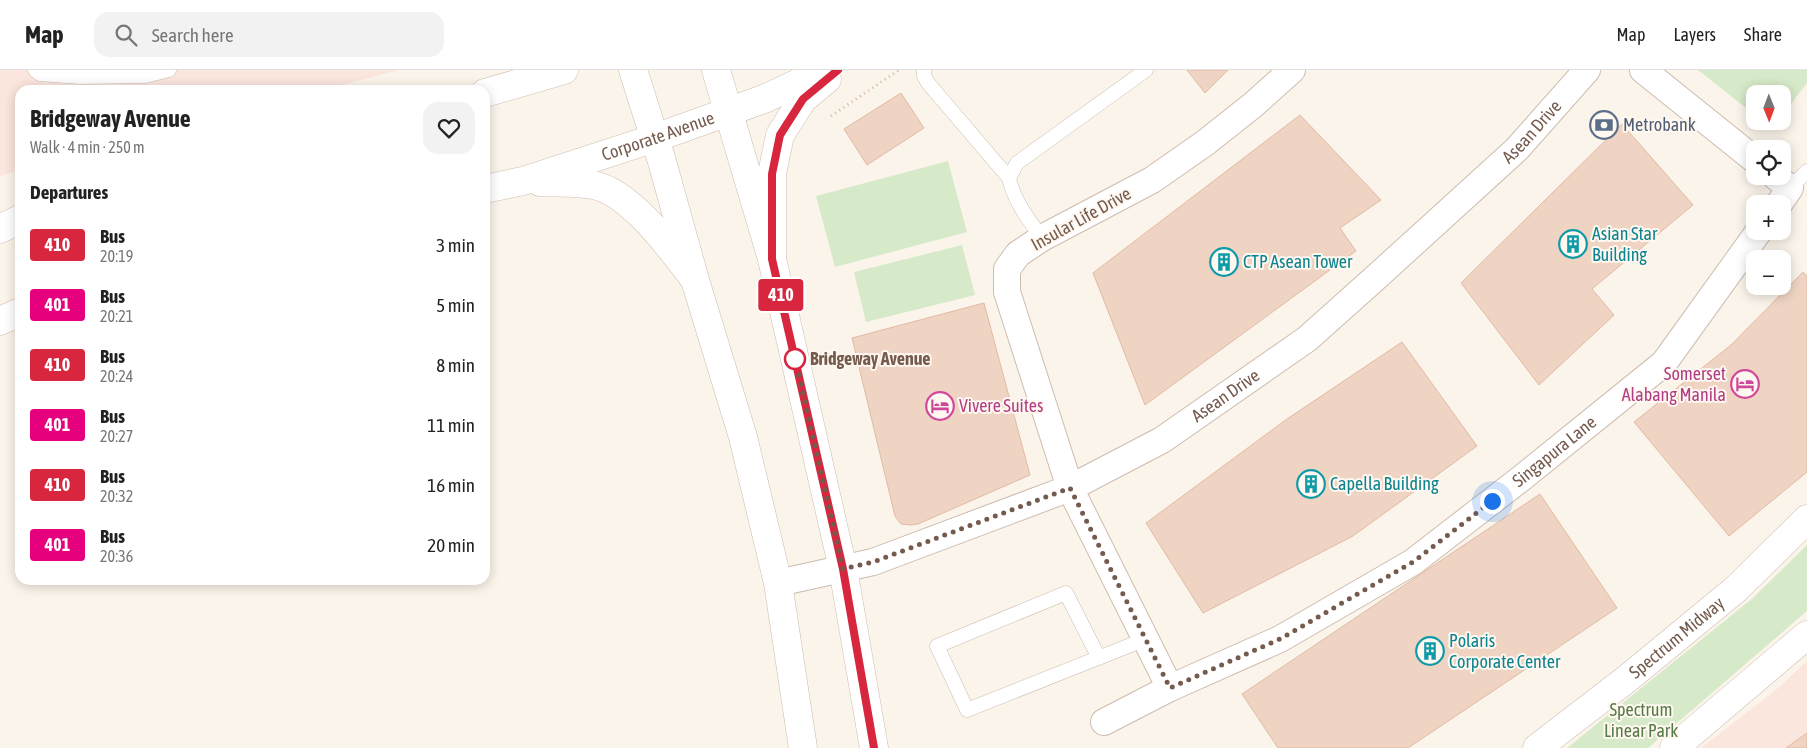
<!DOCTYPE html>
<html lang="en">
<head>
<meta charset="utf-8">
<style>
  :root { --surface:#fff; --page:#f2f2f2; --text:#222; --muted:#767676; --line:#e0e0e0 }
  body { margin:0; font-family:"Asap Condensed",sans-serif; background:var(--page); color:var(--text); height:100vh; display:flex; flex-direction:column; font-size:19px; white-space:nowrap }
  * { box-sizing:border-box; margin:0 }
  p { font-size:16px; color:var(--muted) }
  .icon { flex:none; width:28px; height:28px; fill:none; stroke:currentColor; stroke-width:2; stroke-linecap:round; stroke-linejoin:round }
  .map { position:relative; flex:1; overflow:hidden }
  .side { position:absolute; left:15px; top:15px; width:475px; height:500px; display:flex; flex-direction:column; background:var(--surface); border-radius:15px; box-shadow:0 2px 12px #0003 }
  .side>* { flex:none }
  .badge { padding:0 10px; border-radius:4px; font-size:18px; line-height:32px }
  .needle { width:32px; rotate:179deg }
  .buttons { position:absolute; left:1746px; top:15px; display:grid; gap:10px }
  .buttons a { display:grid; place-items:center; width:45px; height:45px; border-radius:10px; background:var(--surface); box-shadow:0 2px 12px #0003; font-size:25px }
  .you { position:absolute; width:25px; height:25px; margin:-12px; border:4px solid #fff; border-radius:50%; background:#1a73e8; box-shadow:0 0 0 8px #1a73e833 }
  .map>.badge { position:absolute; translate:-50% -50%; box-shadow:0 0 0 2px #fff }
  h2 { padding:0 15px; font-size:19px; line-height:45px }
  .round { display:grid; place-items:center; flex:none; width:52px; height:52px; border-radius:15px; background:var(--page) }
  .summary { display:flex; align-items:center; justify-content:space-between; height:85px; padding:0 15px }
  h1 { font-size:24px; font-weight:700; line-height:38px }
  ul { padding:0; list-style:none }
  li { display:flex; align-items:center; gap:15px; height:60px; padding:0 15px }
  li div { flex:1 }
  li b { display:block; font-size:19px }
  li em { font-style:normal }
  li .badge { min-width:55px; font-weight:700; text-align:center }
  header { display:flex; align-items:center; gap:30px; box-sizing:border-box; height:70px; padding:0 25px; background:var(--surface); border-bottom:1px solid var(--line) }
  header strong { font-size:24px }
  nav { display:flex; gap:28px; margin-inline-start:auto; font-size:18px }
  .search { width:350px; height:45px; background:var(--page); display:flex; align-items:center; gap:12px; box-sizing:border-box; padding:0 18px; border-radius:15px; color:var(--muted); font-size:19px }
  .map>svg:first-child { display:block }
  .commercial { fill:#fbe6de }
  .green { fill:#d6e9c8 }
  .building { fill:#efd4c3; stroke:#e1baa4 }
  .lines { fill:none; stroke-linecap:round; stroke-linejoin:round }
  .service-casing { stroke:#cdbcb0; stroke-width:15 }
  .minor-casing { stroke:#cdbcb0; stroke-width:28 }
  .tertiary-casing { stroke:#cdbcb0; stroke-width:29 }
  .secondary-casing { stroke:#d2beb0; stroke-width:29 }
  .path { stroke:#d5b7a6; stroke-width:3; stroke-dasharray:1 4; stroke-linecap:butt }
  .service { stroke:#fff; stroke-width:14 }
  .minor { stroke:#fff; stroke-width:26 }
  .tertiary { stroke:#fff; stroke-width:28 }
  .secondary { stroke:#fff; stroke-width:28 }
  .line-casing { stroke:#fff; stroke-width:11 }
  .line { stroke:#d7263d; stroke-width:8 }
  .walk { stroke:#755b4e; stroke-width:5; stroke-dasharray:0 9 }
  .stop-dot { fill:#fff; stroke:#d7263d; stroke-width:2.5 }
  .labels { text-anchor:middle; stroke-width:4; stroke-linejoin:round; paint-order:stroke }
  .service-label { font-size:18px; fill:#4e5e75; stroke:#fef8f0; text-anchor:start }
  .street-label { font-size:18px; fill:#755b4e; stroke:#fef8f0 }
  .culture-label { font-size:18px; fill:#0d838f; stroke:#fef8f0; text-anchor:start }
  .stop-label { font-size:18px; font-weight:bold; fill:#755b4e; stroke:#fef8f0; text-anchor:start }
  .hotel-label { font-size:18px; fill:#b23c85; stroke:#fef8f0; text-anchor:end }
  .park-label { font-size:18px; fill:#577a47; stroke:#fef8f0 }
</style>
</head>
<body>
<header>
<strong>Map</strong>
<div class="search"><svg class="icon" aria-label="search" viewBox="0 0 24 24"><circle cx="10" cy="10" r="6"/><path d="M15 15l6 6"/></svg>Search here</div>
<nav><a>Map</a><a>Layers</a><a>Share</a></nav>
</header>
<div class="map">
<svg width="1807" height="678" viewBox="0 0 1807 678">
  <rect width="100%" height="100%" fill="#fbf4ea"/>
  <g class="commercial">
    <path d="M 0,0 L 399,0 L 323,20 L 20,20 L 20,100 L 0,106 Z"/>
    <path d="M 1807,591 L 1807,678 L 1701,678 L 1777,619 Z"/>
  </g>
  <g class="green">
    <path d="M 1698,0 L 1807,0 L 1807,13 L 1783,44 L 1782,24 L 1755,24 L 1755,45 Z"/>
    <path d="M 948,91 L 967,162 L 835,197 L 816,126 Z"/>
    <path d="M 962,175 L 975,225 L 866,252 L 854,202 Z"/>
    <path d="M 1807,475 L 1807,541 L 1648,678 L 1567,678 L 1753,528 Z"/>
  </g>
  <g class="building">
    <path d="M 1187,0 L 1228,0 L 1205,23 Z"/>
    <path d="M 901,23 L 924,58 L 867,95 L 844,59 Z"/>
    <path d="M 1300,45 L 1381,130 L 1340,158 L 1356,181 L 1145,335 L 1093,203 Z"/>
    <path d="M 1622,54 L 1693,135 L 1592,219 L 1614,245 L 1539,315 L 1461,213 Z"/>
    <path d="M 1803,202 L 1807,206 L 1807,402 L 1729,466 L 1634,352 L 1731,275 Z"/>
    <path d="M 984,233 L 1030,405 L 918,454 L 910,455 L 901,454 L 895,446 L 852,268 Z"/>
    <path d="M 1402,272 L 1477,376 L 1353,466 L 1203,543 L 1146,453 L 1287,349 Z"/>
    <path d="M 1540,424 L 1617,538 L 1408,678 L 1278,678 L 1242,624 Z"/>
    <path d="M 1807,663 L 1807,678 L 1786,678 Z"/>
  </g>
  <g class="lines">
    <defs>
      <g id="service">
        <path d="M 35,0 L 40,4 L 80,7 L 145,6 L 169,0"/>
        <path d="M 924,0 L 924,6 L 928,13 L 1009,108"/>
        <path d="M 1790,118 L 1807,101"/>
        <path d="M 1042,168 C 1028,149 1014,131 1009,108 L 1017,93 L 1146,0"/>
        <path d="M 1099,588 L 1066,523 L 937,576 L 967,640 L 1146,569"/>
      </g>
      <g id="minor">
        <path id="s1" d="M 1292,0 L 1253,35 L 1205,73 L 1152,110 L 1042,168 L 1018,184 L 1007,199 L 1007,222 L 1070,418 L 1170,618 L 1280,569 L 1413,492 L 1523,407 L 1664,293 L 1759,161"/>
        <path d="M 1643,0 L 1755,90"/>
        <path d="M 1775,106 L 1790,118 L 1779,134"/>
        <path id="s2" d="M 778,513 L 873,492 L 1070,418 L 1162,370 L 1307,269 L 1373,210 L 1517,79 L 1587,0"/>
        <path d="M 1104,652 L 1170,618"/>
      </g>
      <g id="tertiary">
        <path d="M 633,0 L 661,88 L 695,210 L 743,367 L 778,513 L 803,678"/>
        <path d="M 716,0 L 772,189 L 843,499 L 874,678"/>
        <path id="s3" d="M 1537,678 L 1628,608 L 1736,519 L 1807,449"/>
        <path d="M 1674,678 L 1807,565"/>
      </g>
      <g id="secondary">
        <path d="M 485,23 L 564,0"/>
        <path d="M 540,112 C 557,113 576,112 593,115 C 631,122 673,181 695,210"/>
        <path id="s4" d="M 485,119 L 523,111 L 655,68 L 764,29 L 826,0"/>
        <path d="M 0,159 L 20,149"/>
        <path d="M 772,189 L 772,104 L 780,65 L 803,29 L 827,9"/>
        <path d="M 0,251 L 20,242"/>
      </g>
    </defs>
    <use href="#service" class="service-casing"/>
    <use href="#minor" class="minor-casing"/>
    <use href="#tertiary" class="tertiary-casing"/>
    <use href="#secondary" class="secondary-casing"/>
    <path class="path" d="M 831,46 L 899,0"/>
    <use href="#service" class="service"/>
    <use href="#minor" class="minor"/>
    <use href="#tertiary" class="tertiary"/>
    <use href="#secondary" class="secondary"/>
  </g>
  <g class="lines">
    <defs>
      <path id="line" d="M 838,0 L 803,29 L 780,65 L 772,104 L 772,189 L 843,499 L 874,678"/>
    </defs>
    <use href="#line" class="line-casing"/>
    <use href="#line" class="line"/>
    <path class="walk" d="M 795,289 L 794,284 L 843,499 L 873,492 L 1070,418 L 1170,618 L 1280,569 L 1413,492 L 1492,431"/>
  </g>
  <defs>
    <symbol id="bank-ring" viewBox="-11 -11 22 22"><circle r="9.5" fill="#fef8f0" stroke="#5c6f8a" stroke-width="1.5"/><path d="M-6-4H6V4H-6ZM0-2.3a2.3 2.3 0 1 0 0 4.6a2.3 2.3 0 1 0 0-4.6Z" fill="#5c6f8a"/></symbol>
    <symbol id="building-ring" viewBox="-11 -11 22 22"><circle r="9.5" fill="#fef8f0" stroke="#0f9aa8" stroke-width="1.5"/><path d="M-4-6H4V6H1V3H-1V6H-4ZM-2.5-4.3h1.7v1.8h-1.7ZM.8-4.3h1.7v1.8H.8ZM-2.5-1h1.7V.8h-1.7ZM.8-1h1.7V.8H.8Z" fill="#0f9aa8"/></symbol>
    <symbol id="hotel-ring" viewBox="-11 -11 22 22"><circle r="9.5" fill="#fef8f0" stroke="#d1479c" stroke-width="1.5"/><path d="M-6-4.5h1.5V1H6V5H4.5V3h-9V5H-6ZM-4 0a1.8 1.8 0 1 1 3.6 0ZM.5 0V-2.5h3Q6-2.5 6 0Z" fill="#d1479c"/></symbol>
  </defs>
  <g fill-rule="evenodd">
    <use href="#bank-ring" x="1588" y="39" width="32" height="32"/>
    <use href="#building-ring" x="1557" y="158" width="32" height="32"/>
    <use href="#building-ring" x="1208" y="176" width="32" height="32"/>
    <use href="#hotel-ring" x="1729" y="298" width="32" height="32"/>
    <use href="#hotel-ring" x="924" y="320" width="32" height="32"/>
    <use href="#building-ring" x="1295" y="398" width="32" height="32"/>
    <use href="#building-ring" x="1414" y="565" width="32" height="32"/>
  </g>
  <circle class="stop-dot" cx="795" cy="289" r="10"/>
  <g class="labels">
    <g class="service-label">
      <text x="1623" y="61">Metrobank</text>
    </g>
    <g class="street-label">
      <text dy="6" stroke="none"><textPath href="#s2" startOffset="894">Asean Drive</textPath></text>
      <text dy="6" stroke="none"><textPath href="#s4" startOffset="181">Corporate Avenue</textPath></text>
      <text transform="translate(1081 149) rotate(-29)" y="6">Insular Life Drive</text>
      <text dy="6" stroke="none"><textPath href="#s2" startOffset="489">Asean Drive</textPath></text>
      <text dy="6" stroke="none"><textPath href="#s1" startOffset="1256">Singapura Lane</textPath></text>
      <text dy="6" stroke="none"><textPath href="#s3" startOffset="178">Spectrum Midway</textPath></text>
    </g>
    <g class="culture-label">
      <text x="1592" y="170">Asian Star<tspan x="1592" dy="21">Building</tspan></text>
      <text x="1243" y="198">CTP Asean Tower</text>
      <text x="1330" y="420">Capella Building</text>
      <text x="1449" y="577">Polaris<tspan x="1449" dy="21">Corporate Center</tspan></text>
    </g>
    <g class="stop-label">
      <text x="810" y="295">Bridgeway Avenue</text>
    </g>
    <g class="hotel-label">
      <text x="1726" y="310">Somerset<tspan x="1726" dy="21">Alabang Manila</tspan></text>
      <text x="959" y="342" text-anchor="start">Vivere Suites</text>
    </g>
    <g class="park-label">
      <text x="1641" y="646">Spectrum<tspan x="1641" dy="21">Linear Park</tspan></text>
    </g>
  </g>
</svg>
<div class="buttons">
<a><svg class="needle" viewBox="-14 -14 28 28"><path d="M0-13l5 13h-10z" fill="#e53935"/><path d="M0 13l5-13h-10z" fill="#767676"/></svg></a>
<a><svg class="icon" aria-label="locate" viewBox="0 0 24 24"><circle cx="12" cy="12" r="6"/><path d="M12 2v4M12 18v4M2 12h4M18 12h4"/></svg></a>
<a>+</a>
<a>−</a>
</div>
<div class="you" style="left:1492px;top:431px"></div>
<b class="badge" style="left:781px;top:225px;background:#d7263d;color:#fff">410</b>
<section class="side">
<div class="summary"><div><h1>Bridgeway Avenue</h1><p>Walk · 4 min · 250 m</p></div><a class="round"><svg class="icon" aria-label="heart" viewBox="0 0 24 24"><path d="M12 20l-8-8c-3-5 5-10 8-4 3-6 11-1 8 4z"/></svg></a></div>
<h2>Departures</h2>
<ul>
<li><span class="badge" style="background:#d7263d;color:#fff">410</span><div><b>Bus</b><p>20:19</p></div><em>3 min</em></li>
<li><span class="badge" style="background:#e6007e;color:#fff">401</span><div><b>Bus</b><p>20:21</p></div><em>5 min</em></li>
<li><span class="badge" style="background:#d7263d;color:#fff">410</span><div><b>Bus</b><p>20:24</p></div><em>8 min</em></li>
<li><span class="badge" style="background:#e6007e;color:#fff">401</span><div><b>Bus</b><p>20:27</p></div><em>11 min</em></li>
<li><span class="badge" style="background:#d7263d;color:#fff">410</span><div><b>Bus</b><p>20:32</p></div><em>16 min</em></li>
<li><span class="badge" style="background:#e6007e;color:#fff">401</span><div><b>Bus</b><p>20:36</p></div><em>20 min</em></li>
</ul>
</section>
</div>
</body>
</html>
